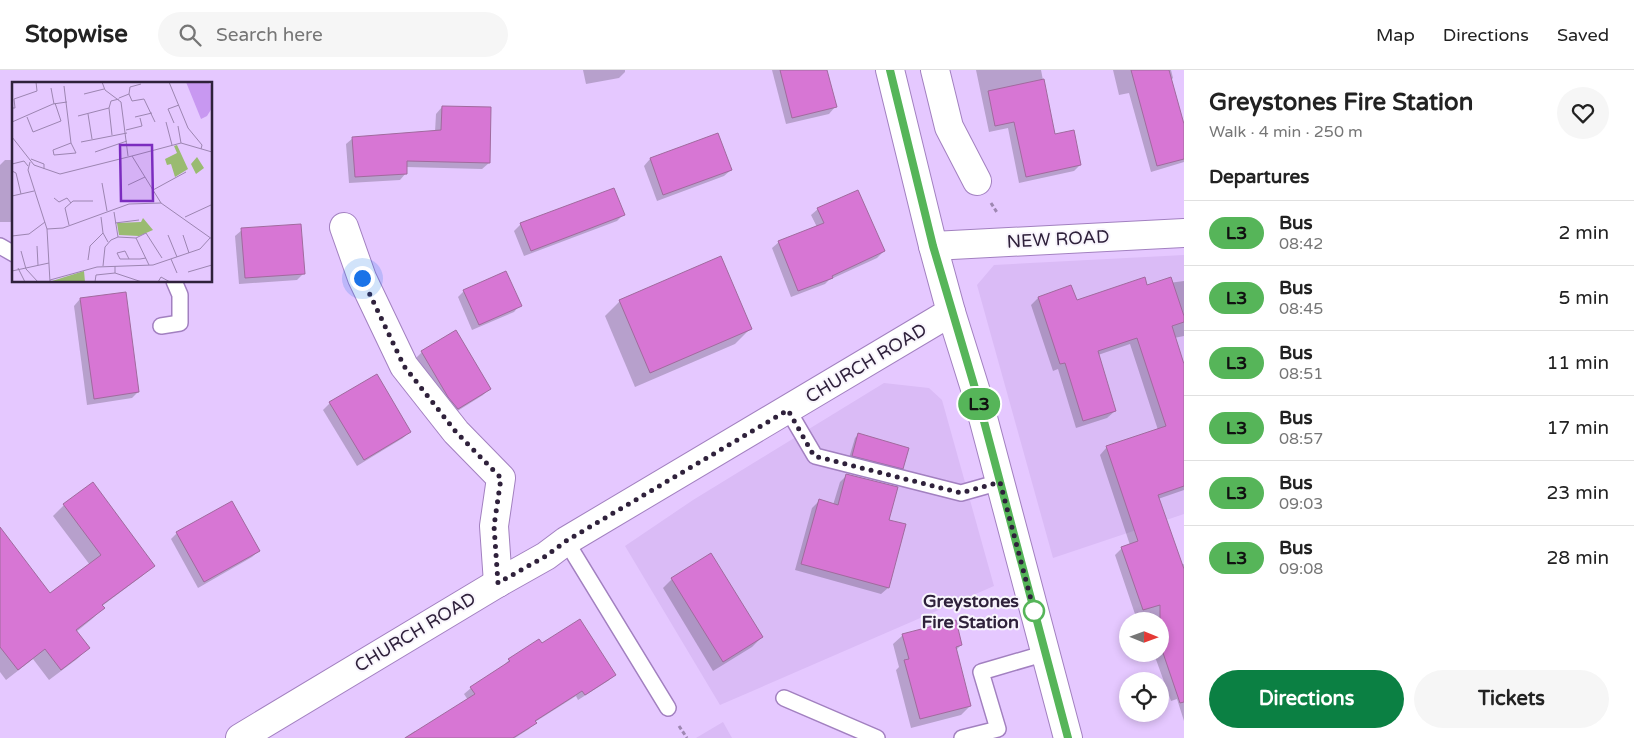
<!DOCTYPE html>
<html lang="en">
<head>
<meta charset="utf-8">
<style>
  :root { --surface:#fff; --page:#f6f6f6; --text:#222; --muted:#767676; --line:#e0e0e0; --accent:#0b8043 }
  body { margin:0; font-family:"Varela Round",sans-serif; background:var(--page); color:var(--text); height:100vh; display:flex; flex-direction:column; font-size:19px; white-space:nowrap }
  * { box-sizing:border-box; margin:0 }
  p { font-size:16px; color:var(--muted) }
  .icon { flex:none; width:28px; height:28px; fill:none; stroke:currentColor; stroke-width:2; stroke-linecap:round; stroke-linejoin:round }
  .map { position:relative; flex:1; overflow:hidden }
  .details { display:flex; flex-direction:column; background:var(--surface); width:450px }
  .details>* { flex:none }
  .badge { padding:0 10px; border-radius:16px; font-size:18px; line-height:32px }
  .needle { width:32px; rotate:91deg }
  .tools { position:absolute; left:1119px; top:542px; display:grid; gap:10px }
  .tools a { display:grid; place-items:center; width:50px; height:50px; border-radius:50%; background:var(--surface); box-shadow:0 2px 8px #0003; font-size:25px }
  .you { position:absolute; width:25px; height:25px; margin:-12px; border:4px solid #fff; border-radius:50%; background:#1a73e8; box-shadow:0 0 0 8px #1a73e833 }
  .map>.badge { position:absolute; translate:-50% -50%; box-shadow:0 0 0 2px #fff }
  h2 { padding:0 25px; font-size:19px; line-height:45px }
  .round { display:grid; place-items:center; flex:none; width:52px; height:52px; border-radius:26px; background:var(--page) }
  .overview { display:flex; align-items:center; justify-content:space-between; height:85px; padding:0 25px }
  h1 { font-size:24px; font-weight:700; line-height:38px }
  .cta { display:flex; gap:10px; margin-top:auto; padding:10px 25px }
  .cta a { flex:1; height:58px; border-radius:30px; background:var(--accent); color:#fff; font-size:20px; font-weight:700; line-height:58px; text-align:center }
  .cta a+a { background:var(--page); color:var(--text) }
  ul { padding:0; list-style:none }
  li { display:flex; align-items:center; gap:15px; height:65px; padding:0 25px; border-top:1px solid var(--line) }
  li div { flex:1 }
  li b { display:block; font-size:19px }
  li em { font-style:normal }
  li .badge { min-width:55px; font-weight:700; text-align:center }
  header { display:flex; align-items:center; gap:30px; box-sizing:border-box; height:70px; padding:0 25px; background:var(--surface); border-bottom:1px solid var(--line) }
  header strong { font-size:24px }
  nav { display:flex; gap:28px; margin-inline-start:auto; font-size:18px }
  .search { width:350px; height:45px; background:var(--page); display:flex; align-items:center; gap:12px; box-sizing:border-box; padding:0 18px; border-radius:28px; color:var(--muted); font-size:19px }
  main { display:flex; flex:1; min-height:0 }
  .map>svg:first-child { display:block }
  .built { fill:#dabbf6 }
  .shadow { fill:#0003 }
  .building { fill:#d776d4; stroke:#a16a9e }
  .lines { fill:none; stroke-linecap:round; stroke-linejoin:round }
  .service-casing { stroke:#a280c0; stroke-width:18 }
  .minor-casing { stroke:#a280c0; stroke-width:30 }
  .secondary-casing { stroke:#a280c0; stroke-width:30 }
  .path { stroke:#9e87b2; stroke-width:3; stroke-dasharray:4 2.5; stroke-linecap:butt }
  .service { stroke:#fff; stroke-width:15 }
  .minor { stroke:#fff; stroke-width:28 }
  .secondary { stroke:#fff; stroke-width:28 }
  .line-casing { stroke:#fff; stroke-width:11 }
  .line { stroke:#56b559; stroke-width:8 }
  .walk { stroke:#2f213b; stroke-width:5; stroke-dasharray:0 9 }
  .stop-dot { fill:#fff; stroke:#56b559; stroke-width:2.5 }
  .labels { text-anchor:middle; stroke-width:4; stroke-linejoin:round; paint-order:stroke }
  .street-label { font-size:18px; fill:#2f213b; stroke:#f8f5fc }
  .stop-label { font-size:18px; font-weight:bold; fill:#2f213b; stroke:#f8f5fc; text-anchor:end }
  .inset-road { fill:none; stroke:#9c85b1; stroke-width:1 }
  .view { fill:#7b2cbf; fill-opacity:0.15; stroke:#7b2cbf; stroke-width:2.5 }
  .inset-edge { fill:none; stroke:#2f213b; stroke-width:2.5 }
</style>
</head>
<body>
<header>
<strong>Stopwise</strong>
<div class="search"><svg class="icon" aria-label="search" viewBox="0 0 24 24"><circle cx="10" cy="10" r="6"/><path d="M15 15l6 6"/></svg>Search here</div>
<nav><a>Map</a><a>Directions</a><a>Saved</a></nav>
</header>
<main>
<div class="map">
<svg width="1184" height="668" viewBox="0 0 1184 668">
  <rect width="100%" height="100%" fill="#e5c8ff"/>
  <g class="built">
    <path d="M 1184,185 L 1184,444 L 1053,488 L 977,215 L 994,195 Z"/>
    <path d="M 884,313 L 929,318 L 942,330 L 994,516 L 720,635 L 625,476 L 693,430 Z"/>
    <path d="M 723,652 L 732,668 L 696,668 Z"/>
  </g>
  <g class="shadow">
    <path d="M 583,0 L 625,0 L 625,2 L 619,8 L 586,14 Z"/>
    <path d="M 772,0 L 826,0 L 835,37 L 829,44 L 786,54 Z"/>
    <path d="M 976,0 L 1041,0 L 1054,66 L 1080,95 L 1074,101 L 1019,113 L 1008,58 L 989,62 Z"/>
    <path d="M 1113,0 L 1171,0 L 1173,8 L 1171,10 L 1184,58 L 1184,92 L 1151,102 L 1129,23 L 1119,25 Z"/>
    <path d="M 442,37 L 489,93 L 482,99 L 406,97 L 406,103 L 400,110 L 349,113 L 346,74 L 353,68 L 435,62 L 436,44 Z"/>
    <path d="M 718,64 L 731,100 L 724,106 L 657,131 L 644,96 L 650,89 Z"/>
    <path d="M 5,90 L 14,90 L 14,152 L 0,152 L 0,95 Z"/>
    <path d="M 818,139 L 884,181 L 877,188 L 829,210 L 825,214 L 791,227 L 772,178 L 779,172 L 817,157 L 811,145 Z"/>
    <path d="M 623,145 L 617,151 L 524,186 L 514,161 L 521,154 Z"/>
    <path d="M 242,160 L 303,204 L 297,210 L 239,214 L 235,166 Z"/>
    <path d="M 1184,211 L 1184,266 L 1174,268 L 1184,298 L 1184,420 L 1158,429 L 1181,495 L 1184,494 L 1184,651 L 1177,629 L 1171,631 L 1154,584 L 1160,584 L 1160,551 L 1143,551 L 1141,545 L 1136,547 L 1115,485 L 1122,478 L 1130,475 L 1100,385 L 1107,377 L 1158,360 L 1130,274 L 1098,285 L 1115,341 L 1107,348 L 1076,358 L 1058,299 L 1053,301 L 1031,235 L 1038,228 L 1071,217 L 1076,232 L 1146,216 Z"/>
    <path d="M 464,221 L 520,235 L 514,242 L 472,260 L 458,227 Z"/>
    <path d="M 80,229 L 138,322 L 132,328 L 87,335 L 74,236 Z"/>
    <path d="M 620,231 L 750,259 L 735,274 L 635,317 L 605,246 Z"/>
    <path d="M 456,262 L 490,318 L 483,325 L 451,345 L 415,289 L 422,282 Z"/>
    <path d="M 330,333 L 409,362 L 403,368 L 357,396 L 323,340 Z"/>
    <path d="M 858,365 L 902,398 L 899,401 L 849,388 L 855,368 Z"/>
    <path d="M 847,405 L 887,451 L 888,518 L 881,524 L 795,500 L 812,438 L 819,431 L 833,435 L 840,412 Z"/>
    <path d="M 64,435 L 153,495 L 142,506 L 102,536 L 103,538 L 92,549 L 76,562 L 88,578 L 77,589 L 49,610 L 33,589 L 6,610 L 0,602 L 0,483 L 50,525 L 90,495 L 53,446 Z"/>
    <path d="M 177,463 L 259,481 L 252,487 L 198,518 L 171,469 Z"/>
    <path d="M 672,509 L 762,567 L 752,577 L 713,601 L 663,518 Z"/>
    <path d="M 903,565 L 961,575 L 956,580 L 970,636 L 961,645 L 911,658 L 896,600 L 899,597 L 893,574 Z"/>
    <path d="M 541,575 L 615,605 L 608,611 L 578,630 L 576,626 L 535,652 L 529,659 L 515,668 L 404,668 L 415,661 L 416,663 L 468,630 L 464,624 L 471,618 L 503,596 L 509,590 Z"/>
  </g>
  <g class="building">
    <path d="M 780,0 L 827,0 L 837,37 L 792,48 Z"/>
    <path d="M 1131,0 L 1169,0 L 1184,54 L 1184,89 L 1157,96 Z"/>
    <path d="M 1044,9 L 1055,64 L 1074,60 L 1081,95 L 1026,107 L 1014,52 L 995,56 L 988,21 Z"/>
    <path d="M 442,36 L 491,37 L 490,93 L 407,91 L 407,104 L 355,107 L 352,67 L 441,60 Z"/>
    <path d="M 718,63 L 732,100 L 663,125 L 650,88 Z"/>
    <path d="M 614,118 L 625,145 L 531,181 L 520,153 Z"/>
    <path d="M 858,120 L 885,181 L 832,206 L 833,208 L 798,221 L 778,171 L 824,153 L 817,138 Z"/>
    <path d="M 301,154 L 305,204 L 245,208 L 241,158 Z"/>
    <path d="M 721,186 L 752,259 L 650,303 L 619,230 Z"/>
    <path d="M 506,201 L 522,236 L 479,255 L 463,220 Z"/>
    <path d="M 1145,207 L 1147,215 L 1171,207 L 1184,246 L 1184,252 L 1172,256 L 1184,294 L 1184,416 L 1158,425 L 1184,499 L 1184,632 L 1180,633 L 1160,574 L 1160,535 L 1143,540 L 1121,477 L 1138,471 L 1106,376 L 1166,356 L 1137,268 L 1098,281 L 1116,341 L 1083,351 L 1065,293 L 1060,294 L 1038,227 L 1071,215 L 1077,230 Z"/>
    <path d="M 126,222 L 139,322 L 94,329 L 80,228 Z"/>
    <path d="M 456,260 L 491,319 L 458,339 L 448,327 L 421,281 Z"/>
    <path d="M 377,304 L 411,362 L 364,390 L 329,332 Z"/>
    <path d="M 858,363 L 909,378 L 903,399 L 852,386 Z"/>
    <path d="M 846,404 L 898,417 L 889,450 L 906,454 L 889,518 L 801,494 L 819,429 L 838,435 Z"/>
    <path d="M 93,412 L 155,496 L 102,535 L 105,538 L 76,560 L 90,578 L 61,600 L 45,579 L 18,600 L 0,577 L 0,457 L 50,523 L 101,485 L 63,434 Z"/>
    <path d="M 232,431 L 260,481 L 204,512 L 176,462 Z"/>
    <path d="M 711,483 L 763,567 L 723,592 L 671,508 Z"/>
    <path d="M 580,549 L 616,605 L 585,625 L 582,621 L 535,651 L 537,653 L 513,668 L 405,668 L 475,624 L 470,617 L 510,591 L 508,589 L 539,569 L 542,573 Z"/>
    <path d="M 956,550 L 962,575 L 956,577 L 971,636 L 920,649 L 904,590 L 909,589 L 902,564 Z"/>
  </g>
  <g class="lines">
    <defs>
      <g id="service">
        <path d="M 0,176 L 14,184"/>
        <path d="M 161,256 L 180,253 L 180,225 L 174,211"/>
        <path d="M 788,340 L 815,386 L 961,423 L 1000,412"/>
        <path d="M 566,471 L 668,638"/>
        <path d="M 784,628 L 877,668"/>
        <path d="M 962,668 L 998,659 L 981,602 L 1046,583"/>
      </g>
      <g id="minor">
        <path d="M 935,0 L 949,57 L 977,111"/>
        <path d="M 344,157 L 362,208 L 404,296 L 456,362 L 501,408 L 494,456 L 498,513"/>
        <path d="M 933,176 L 1184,163"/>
        <path d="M 951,242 L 977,325 L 1068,668"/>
      </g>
      <path id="secondary" d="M 240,668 L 498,513 L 546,486 L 566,471 L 951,242 L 933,176 L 890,0"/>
    </defs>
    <use href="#service" class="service-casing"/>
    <use href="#minor" class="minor-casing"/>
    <use href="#secondary" class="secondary-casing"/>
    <g class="path">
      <path d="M 991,133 L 998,144"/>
      <path d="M 679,656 L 687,668"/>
    </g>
    <use href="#service" class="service"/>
    <use href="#minor" class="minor"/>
    <use href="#secondary" class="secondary"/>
  </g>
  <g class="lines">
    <defs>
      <path id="line" d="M 890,0 L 933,176 L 977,325 L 1068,668"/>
    </defs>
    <use href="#line" class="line-casing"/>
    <use href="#line" class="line"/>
    <path class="walk" d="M 362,208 L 404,296 L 456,362 L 501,408 L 494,456 L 498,513 L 546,486 L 566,471 L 788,340 L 814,386 L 961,423 L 1000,412 L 1034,541"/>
  </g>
  <circle class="stop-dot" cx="1034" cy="541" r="10"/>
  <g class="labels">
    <g class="street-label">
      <text transform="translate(1058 169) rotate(-3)" y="6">NEW ROAD</text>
      <text transform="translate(866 293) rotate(-31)" y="6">CHURCH ROAD</text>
      <text transform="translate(415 562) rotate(-31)" y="6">CHURCH ROAD</text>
    </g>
    <g class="stop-label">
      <text x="1019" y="537">Greystones<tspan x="1019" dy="21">Fire Station</tspan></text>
    </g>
  </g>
  <g transform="translate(12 12)">
    <rect width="200" height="200" fill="#e5c8ff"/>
    <path d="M 165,63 L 176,87 L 163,95 L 159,82 L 155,83 L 153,77 L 165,71 L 162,64 ZM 185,75 L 192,86 L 184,92 L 179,82 ZM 131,136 L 141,148 L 127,154 L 107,153 L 105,141 L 129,140 ZM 72,189 L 73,200 L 40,200 L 40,199 Z" fill="#9abb71"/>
    <path d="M 174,0 L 196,0 L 200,4 L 200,26 L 195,34 L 189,37 Z" fill="#c898f1"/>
    <path class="inset-road" d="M 90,0 L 93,8 L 109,20 L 116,74M 157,0 L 176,46 L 190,63 L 189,67M 52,4 L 59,61 L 64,71 L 42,73 L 41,68 L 59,61M 39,6 L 42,22M 72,12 L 92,7M 117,12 L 120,19 L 132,17 L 143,40M 107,16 L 117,12 L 118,5 L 129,2M 0,26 L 3,26 L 2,17 L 25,9 L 24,0M 97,26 L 100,53M 76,32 L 80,57M 66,34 L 97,26 L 99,19 L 107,17M 15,35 L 21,50 L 49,39 L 43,21M 123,35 L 140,31M 0,40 L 41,22 L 55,20M 154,40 L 160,63M 162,41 L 156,27 L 167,23M 166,44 L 169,61M 114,48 L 130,44 L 128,36M 0,55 L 22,83 L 48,92 L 120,74 L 149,121 L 200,157M 69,60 L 115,51M 83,70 L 115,59M 120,74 L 169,61 L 200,70M 19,77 L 32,82 L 32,87M 18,80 L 16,88 L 35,147 L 38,200M 0,82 L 12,79 L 16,84M 0,89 L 4,91 L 9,112M 90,101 L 95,129M 116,103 L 133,95M 141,108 L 174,90M 0,114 L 22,109M 42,116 L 47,120 L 55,116 L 59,121M 102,130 L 106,155 L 124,156 L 137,183M 89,135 L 91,151M 173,135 L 199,123M 103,141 L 127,138M 57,143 L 53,126 L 61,119 L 81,119M 35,147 L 51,146 L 117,122 L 149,121M 156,153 L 165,175M 171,153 L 177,171M 0,154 L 17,152 L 33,140M 124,156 L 134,151 L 150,176M 25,164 L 26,183M 9,169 L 14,187 L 26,200M 117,177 L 113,169 L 105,171 L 108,177 L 128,177 L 134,176M 159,177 L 165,191M 76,178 L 78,164 L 91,151 L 96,160M 91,184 L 93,165 L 99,158 L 106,155M 6,186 L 13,200M 0,189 L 37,181M 176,190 L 200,183M 103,191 L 130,200M 38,198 L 85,185 L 141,183 L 188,167 L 198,156M 83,200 L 84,193 L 103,191 L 103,184M 146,200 L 149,195 L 158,200"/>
    <path class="view" d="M 108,63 L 140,63 L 141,119 L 109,119 Z"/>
    <rect width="200" height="200" class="inset-edge"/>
  </g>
</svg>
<div class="tools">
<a><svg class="needle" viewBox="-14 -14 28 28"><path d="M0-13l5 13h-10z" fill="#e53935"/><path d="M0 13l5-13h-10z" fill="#767676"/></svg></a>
<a><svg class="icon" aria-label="locate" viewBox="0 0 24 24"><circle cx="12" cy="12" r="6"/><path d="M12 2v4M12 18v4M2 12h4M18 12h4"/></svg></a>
</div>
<div class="you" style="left:362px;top:208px"></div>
<b class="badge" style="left:979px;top:334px;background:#56b559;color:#111">L3</b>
</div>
<section class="details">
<div class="overview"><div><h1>Greystones Fire Station</h1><p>Walk · 4 min · 250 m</p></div><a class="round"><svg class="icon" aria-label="heart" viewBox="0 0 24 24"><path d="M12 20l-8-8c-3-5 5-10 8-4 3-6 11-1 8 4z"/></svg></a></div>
<h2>Departures</h2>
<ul>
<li><span class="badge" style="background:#56b559;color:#111">L3</span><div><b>Bus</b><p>08:42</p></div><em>2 min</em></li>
<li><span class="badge" style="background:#56b559;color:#111">L3</span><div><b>Bus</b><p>08:45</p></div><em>5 min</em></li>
<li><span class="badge" style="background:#56b559;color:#111">L3</span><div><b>Bus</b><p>08:51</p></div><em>11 min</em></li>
<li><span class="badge" style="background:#56b559;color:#111">L3</span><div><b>Bus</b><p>08:57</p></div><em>17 min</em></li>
<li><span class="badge" style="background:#56b559;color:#111">L3</span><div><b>Bus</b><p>09:03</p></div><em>23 min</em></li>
<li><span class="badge" style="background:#56b559;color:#111">L3</span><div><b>Bus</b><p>09:08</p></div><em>28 min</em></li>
</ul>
<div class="cta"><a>Directions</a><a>Tickets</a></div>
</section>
</main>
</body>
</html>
